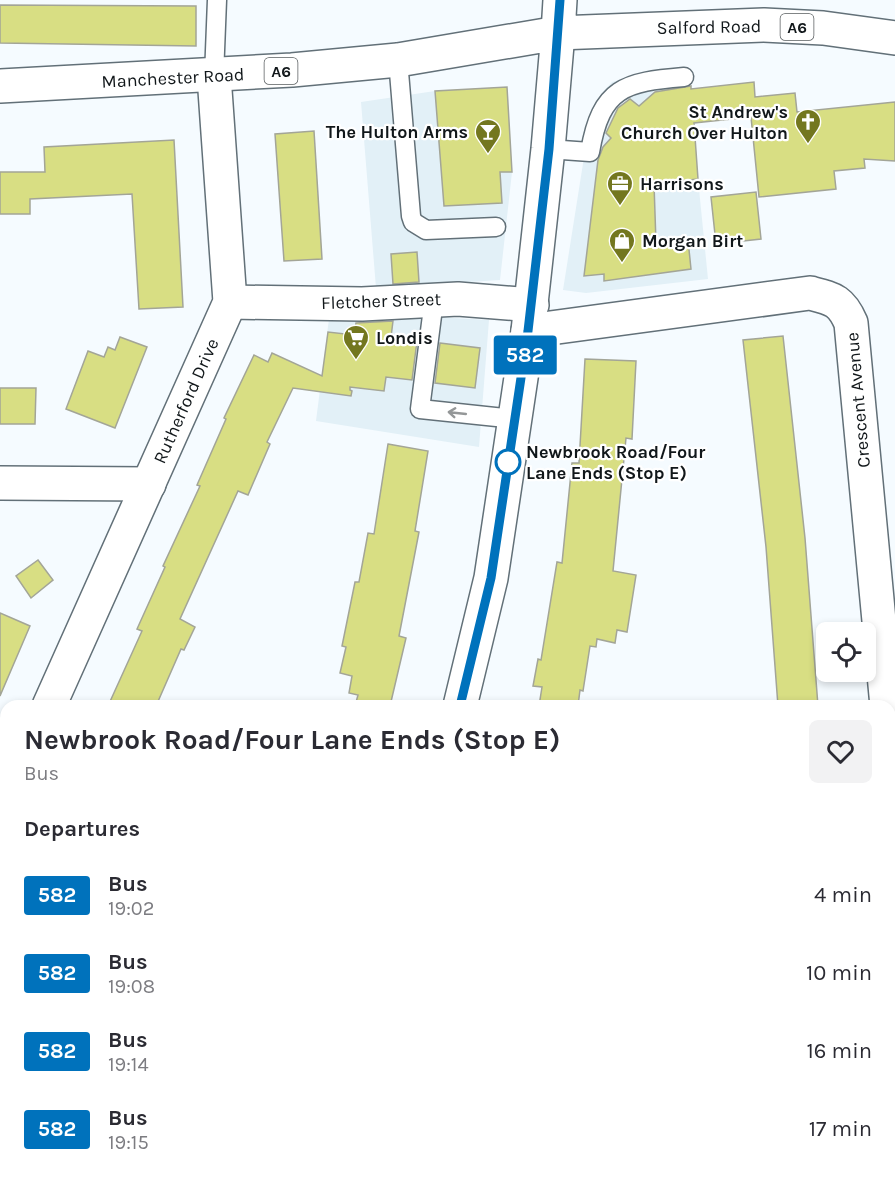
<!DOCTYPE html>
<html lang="en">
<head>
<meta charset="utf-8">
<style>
  :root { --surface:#fff; --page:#f2f2f3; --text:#2b2b33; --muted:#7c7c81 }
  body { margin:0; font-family:Karla,sans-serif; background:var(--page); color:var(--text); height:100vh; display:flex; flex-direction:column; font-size:22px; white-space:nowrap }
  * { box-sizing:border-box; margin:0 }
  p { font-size:20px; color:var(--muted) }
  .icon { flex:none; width:33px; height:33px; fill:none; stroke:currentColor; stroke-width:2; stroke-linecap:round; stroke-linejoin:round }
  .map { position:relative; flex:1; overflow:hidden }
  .sheet { position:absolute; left:0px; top:700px; width:896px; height:482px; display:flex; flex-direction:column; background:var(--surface); border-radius:18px 18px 0 0; box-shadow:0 3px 9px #0003 }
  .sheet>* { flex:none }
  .badge { padding:0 12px; border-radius:4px; font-size:21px; line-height:39px }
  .buttons { position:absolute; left:816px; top:622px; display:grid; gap:12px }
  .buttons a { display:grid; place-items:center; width:60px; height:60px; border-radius:9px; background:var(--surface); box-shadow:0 3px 9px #0003; font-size:30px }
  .map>.badge { position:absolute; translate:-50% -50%; box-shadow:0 0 0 3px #fff }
  h2 { padding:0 24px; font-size:22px; line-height:54px }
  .round { display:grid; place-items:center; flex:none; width:63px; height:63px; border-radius:9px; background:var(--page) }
  .summary { display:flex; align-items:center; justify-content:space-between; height:102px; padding:0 24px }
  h1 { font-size:28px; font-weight:700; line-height:45px }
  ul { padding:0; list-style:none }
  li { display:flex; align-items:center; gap:18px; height:78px; padding:0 24px }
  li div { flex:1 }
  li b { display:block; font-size:22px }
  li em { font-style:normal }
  li .badge { min-width:66px; font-weight:700; text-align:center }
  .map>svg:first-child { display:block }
  .built { fill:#e2f0f7 }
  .building { fill:#d8de83; stroke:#a3a597; stroke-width:1.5 }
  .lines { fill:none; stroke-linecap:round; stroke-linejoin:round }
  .service-casing { stroke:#627078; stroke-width:21 }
  .minor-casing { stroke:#627078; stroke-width:36 }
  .primary-casing { stroke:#627078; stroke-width:36 }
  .trunk-casing { stroke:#627078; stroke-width:36 }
  .service { stroke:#fff; stroke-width:18 }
  .minor { stroke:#fff; stroke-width:33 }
  .primary { stroke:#fff; stroke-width:33 }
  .trunk { stroke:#fff; stroke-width:33 }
  .oneway { stroke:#949798 }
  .line-casing { stroke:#fff; stroke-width:14 }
  .line { stroke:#0072bc; stroke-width:9 }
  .stop-dot { fill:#fff; stroke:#0072bc; stroke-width:3 }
  .labels { text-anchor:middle; stroke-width:4.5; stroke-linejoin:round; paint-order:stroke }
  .shield { fill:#fff; stroke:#585d5f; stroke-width:1.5 }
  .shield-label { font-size:16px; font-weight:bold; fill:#11171a }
  .street-label { font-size:18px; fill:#11171a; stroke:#fff }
  .poi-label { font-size:18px; font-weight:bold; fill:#11171a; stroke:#fff; text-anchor:start }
  .stop-label { font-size:18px; font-weight:bold; fill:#11171a; stroke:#fff; text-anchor:start }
</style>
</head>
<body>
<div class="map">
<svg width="895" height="1181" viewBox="0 0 895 1181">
  <rect width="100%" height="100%" fill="#f5fbff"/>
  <g class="built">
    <path d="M 690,70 L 698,179 L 708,279 L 586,293 L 563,290 L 588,132 L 595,107 L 603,92 L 612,82 L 633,76 Z"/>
    <path d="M 507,87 L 512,172 L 500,280 L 376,288 L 361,102 L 435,91 Z"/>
    <path d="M 330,311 L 489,320 L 479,447 L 316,421 Z"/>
    <path d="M 890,1011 L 895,1013 L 895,1181 L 500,1181 L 501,1176 L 890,1176 Z"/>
  </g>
  <g class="building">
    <path d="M 0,5 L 196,6 L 196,46 L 0,43 Z"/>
    <path d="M 754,82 L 755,97 L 795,93 L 797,112 L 895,102 L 895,161 L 864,159 L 865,168 L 834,171 L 836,189 L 759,197 L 751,117 L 694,123 L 698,179 L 654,184 L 656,243 L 688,240 L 691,269 L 604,281 L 604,274 L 584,276 L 598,160 L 603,147 L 611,138 L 606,133 L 618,108 L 630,99 L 639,106 L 655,92 L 691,86 L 691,89 Z"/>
    <path d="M 507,87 L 512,172 L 500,172 L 502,203 L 444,206 L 435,91 Z"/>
    <path d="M 314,131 L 322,259 L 284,261 L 275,134 Z"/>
    <path d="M 174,140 L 183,307 L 139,309 L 132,194 L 30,199 L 30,214 L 0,214 L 0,172 L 45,172 L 44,147 Z"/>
    <path d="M 756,192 L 761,239 L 716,244 L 711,197 Z"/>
    <path d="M 417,252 L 419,282 L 393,284 L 391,254 Z"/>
    <path d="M 393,321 L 391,337 L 417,341 L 412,380 L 386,377 L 384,391 L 350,387 L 350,390 L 352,391 L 351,396 L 293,388 L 267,442 L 270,444 L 248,495 L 238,491 L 180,619 L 195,627 L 184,650 L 181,649 L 156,706 L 108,706 L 142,631 L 137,629 L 165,567 L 163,566 L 200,486 L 197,485 L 226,419 L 224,418 L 254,355 L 268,362 L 272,353 L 322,376 L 328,332 L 354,335 L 356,323 Z"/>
    <path d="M 783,336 L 805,538 L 818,706 L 778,706 L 766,547 L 743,340 Z"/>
    <path d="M 120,337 L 147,347 L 115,428 L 66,409 L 88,351 L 104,357 L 108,347 L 115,350 Z"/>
    <path d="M 440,343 L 480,348 L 475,388 L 435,383 Z"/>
    <path d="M 585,359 L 636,361 L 632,439 L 626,438 L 613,571 L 636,575 L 627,632 L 617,630 L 615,643 L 597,639 L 596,647 L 590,646 L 583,691 L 580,690 L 578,706 L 539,706 L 542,687 L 533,686 L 538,659 L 541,660 L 557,562 L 562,563 L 572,463 L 579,463 Z"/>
    <path d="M 0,388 L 36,388 L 35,424 L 0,424 Z"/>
    <path d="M 388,444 L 428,451 L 415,531 L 419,532 L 399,636 L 406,638 L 390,706 L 355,706 L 358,695 L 349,693 L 352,676 L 340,673 L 346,647 L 342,646 L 355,582 L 359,582 L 368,533 L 374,534 Z"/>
    <path d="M 38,560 L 53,580 L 31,598 L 16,576 Z"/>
    <path d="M 0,613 L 30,626 L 0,696 Z"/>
  </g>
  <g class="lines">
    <defs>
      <g id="service">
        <path d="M 398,60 L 411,216 L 413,222 L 426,230 L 496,227"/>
        <path d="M 214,76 L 217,0"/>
        <path d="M 548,149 L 590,152 C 601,87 625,82 684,77"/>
        <path d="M 434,300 L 420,409 L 515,419"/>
      </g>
      <g id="minor">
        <path d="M 230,302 L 362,304 L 458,299 L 532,305"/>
        <path d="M 528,331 L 810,293 C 833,299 841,300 851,323 L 887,706"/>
        <path d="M 0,483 L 149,484"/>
        <path d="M 49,706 L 230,302 L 214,76"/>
        <path d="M 890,733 L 895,791"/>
        <path d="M 0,818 L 6,804"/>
        <path d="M 890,953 L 895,946"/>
      </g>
      <path id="primary" d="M 560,0 L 558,33 L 764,25 L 823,28 L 895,38"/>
      <g id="trunk">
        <path d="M 0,86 L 292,70 L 398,60 L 558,33 L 548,149 L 528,331 L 491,578 L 460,706"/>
        <path d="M 298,1181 L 300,1176"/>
      </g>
    </defs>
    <use href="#service" class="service-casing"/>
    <use href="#minor" class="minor-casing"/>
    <use href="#primary" class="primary-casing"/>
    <use href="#trunk" class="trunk-casing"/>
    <use href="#service" class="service"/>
    <use href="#minor" class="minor"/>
    <use href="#primary" class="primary"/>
    <use href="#trunk" class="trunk"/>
  </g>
  <defs><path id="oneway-shaft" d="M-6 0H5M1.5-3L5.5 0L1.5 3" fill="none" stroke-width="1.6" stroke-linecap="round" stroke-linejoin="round" transform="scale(1.5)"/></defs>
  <use class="oneway" href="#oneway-shaft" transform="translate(457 413) rotate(-174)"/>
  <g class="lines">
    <defs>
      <path id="line" d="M 460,706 L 491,578 L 528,331 L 549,149 L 560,0"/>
    </defs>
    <use href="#line" class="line-casing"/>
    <use href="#line" class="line"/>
  </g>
  <defs>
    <symbol id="church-pin" viewBox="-11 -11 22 30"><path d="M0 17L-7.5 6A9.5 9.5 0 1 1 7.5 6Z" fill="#73771f" stroke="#fff"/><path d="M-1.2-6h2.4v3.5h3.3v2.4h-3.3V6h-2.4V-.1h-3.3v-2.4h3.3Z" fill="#fff"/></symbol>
    <symbol id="bar-pin" viewBox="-11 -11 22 30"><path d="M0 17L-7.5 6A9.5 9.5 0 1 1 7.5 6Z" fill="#73771f" stroke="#fff"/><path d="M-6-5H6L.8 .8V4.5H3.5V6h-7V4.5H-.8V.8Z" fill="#fff"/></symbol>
    <symbol id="office-pin" viewBox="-11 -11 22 30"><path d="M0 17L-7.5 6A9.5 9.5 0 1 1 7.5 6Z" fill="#73771f" stroke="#fff"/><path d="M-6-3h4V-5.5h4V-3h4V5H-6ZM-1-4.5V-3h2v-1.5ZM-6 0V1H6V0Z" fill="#fff"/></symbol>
    <symbol id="shop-pin" viewBox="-11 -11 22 30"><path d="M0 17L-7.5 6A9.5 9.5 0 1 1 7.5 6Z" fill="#73771f" stroke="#fff"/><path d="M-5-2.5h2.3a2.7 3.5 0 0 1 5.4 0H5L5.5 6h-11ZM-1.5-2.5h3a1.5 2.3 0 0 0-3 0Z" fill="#fff"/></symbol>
    <symbol id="supermarket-pin" viewBox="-11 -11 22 30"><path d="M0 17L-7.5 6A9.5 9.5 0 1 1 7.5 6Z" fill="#73771f" stroke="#fff"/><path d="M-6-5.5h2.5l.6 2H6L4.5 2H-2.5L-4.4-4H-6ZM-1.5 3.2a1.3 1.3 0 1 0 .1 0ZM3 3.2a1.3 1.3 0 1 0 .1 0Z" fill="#fff"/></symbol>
  </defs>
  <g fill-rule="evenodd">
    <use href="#church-pin" x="793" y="107" width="30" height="40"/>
    <use href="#bar-pin" x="473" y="117" width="30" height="40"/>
    <use href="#office-pin" x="605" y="169" width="30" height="40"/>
    <use href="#shop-pin" x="607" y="226" width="30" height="40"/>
    <use href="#supermarket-pin" x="341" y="323" width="30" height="40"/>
  </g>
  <circle class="stop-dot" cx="508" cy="462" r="12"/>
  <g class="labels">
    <g class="shield">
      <rect x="780.5" y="14" width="33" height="26" rx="4.5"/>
      <rect x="264.5" y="58" width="33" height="26" rx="4.5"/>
    </g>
    <g class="shield-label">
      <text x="797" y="33">A6</text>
      <text x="281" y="77">A6</text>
    </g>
    <g class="street-label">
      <text transform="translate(709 27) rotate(-1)" y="6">Salford Road</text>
      <text transform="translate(173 78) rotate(-3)" y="6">Manchester Road</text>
      <text transform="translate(381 301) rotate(-2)" y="6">Fletcher Street</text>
      <text transform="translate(858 400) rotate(-95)" y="6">Crescent Avenue</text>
      <text transform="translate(186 401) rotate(-66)" y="6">Rutherford Drive</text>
    </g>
    <g class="poi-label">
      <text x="788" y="118" text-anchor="end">St Andrew's<tspan x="788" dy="21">Church Over Hulton</tspan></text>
      <text x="468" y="138" text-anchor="end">The Hulton Arms</text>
      <text x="640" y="190">Harrisons</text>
      <text x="642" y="247">Morgan Birt</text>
      <text x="376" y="344">Londis</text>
    </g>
    <g class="stop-label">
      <text x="526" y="458">Newbrook Road/Four<tspan x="526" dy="21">Lane Ends (Stop E)</tspan></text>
    </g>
  </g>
</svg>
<div class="buttons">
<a><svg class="icon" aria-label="locate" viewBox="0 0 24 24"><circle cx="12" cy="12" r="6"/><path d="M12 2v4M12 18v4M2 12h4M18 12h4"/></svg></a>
</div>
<b class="badge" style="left:525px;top:355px;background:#0072bc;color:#fff">582</b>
<section class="sheet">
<div class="summary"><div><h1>Newbrook Road/Four Lane Ends (Stop E)</h1><p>Bus</p></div><a class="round"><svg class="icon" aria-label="heart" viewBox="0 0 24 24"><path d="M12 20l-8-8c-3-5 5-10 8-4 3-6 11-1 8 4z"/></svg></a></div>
<h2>Departures</h2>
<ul>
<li><span class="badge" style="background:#0072bc;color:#fff">582</span><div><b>Bus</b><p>19:02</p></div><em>4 min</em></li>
<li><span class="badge" style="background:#0072bc;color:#fff">582</span><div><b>Bus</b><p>19:08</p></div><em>10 min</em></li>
<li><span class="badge" style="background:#0072bc;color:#fff">582</span><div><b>Bus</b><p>19:14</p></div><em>16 min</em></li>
<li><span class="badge" style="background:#0072bc;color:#fff">582</span><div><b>Bus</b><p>19:15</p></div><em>17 min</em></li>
</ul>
</section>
</div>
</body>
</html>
